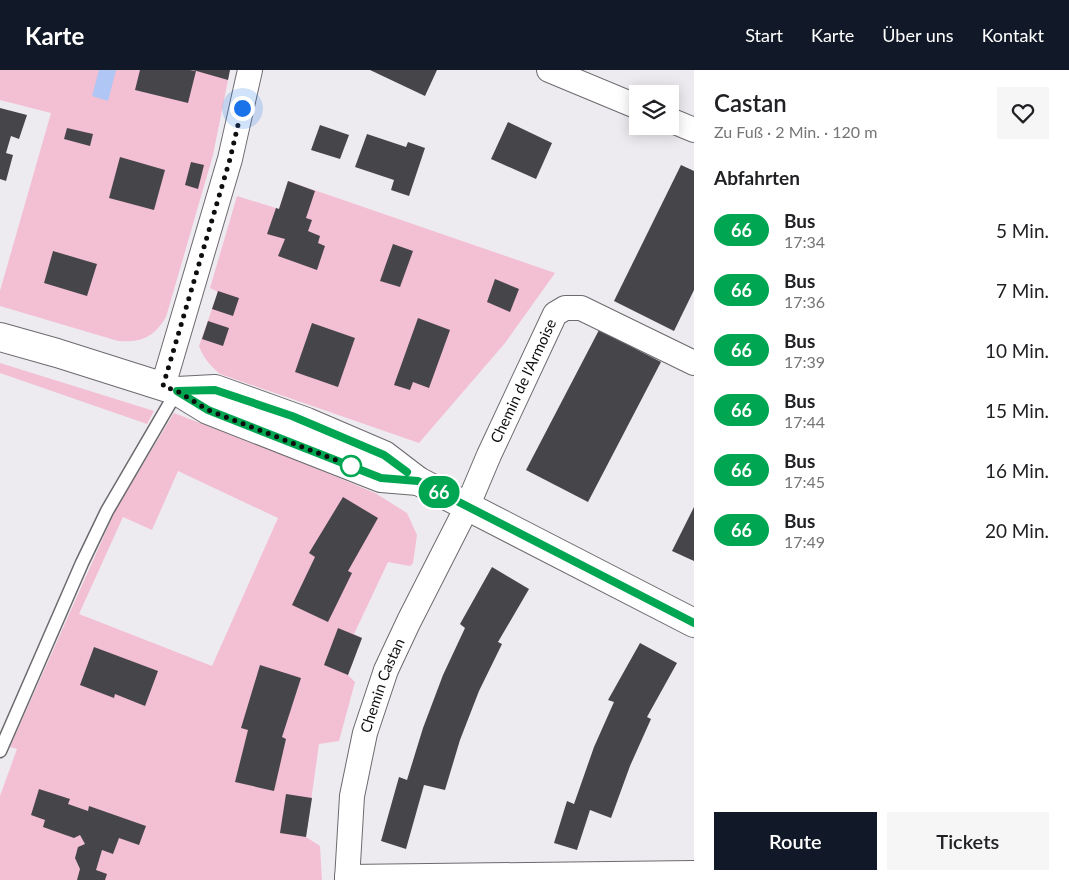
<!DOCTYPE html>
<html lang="de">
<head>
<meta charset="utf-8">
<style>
  :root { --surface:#fff; --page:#f6f6f6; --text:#202124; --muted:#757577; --accent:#111827 }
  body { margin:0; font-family:Lato,sans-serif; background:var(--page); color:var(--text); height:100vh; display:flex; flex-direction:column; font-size:19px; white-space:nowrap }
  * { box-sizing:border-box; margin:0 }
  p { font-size:16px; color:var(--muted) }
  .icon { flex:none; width:28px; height:28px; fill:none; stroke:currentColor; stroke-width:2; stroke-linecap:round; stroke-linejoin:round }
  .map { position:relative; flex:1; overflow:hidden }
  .panel { display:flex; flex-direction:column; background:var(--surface); width:375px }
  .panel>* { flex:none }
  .badge { padding:0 10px; border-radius:16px; font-size:18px; line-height:32px }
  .buttons { position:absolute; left:629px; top:15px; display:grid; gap:10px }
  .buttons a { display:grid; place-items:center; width:50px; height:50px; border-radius:0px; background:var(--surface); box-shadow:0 2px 12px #0003; font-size:25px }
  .you { position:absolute; width:25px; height:25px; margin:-12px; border:4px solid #fff; border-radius:50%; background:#1a73e8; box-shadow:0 0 0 8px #1a73e833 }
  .map>.badge { position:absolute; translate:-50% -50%; box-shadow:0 0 0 2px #fff }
  h2 { padding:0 20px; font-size:19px; line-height:45px }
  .round { display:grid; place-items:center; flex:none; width:52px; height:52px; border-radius:0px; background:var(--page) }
  .head { display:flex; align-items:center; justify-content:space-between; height:85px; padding:0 20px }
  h1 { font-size:24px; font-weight:600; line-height:38px }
  .primary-button { display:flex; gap:10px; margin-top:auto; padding:10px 20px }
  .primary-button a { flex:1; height:58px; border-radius:0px; background:var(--accent); color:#fff; font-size:20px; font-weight:600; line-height:58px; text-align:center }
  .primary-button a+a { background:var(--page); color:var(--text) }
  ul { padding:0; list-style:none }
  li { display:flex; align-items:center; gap:15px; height:60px; padding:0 20px }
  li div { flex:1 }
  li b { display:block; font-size:19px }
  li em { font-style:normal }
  li .badge { min-width:55px; font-weight:700; text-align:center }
  header { display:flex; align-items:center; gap:30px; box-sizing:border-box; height:70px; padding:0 25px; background:var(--accent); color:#fff }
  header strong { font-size:24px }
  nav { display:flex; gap:28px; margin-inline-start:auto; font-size:18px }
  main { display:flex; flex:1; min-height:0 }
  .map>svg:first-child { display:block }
  .green { fill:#f3bfd2; fill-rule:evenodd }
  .water { fill:#b0c7f5 }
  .building { fill:#46464a }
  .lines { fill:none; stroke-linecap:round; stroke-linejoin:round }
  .lane-casing { stroke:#6c6a6e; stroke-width:15 }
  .street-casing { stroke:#6c6a6e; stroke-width:26 }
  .secondary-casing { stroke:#6c6a6e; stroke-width:30 }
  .lane { stroke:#fff; stroke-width:12 }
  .street { stroke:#fff; stroke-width:24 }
  .secondary { stroke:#fff; stroke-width:28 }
  .line-casing { stroke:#fff; stroke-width:11 }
  .line { stroke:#00a651; stroke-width:8 }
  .walk { stroke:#0f0e0f; stroke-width:5; stroke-dasharray:0 9 }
  .stop-dot { fill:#fff; stroke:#00a651; stroke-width:2.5 }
  .labels { text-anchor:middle; stroke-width:5; stroke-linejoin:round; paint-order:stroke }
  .street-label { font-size:15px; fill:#0f0e0f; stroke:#fbf9fd }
</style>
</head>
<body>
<header>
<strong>Karte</strong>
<nav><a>Start</a><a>Karte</a><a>Über uns</a><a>Kontakt</a></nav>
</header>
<main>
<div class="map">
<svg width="694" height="810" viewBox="0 0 694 810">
  <rect width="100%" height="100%" fill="#eeebf0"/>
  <g class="green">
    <path d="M 0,0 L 230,0 L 213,85 L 166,247 C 154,267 141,273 118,271 L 0,236 L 0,221 L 51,43 L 0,30 Z"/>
    <path d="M 288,111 L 555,203 L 505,273 L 419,373 L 220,304 C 211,296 203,288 199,276 L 218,222 L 210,218 L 237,126 L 279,139 Z"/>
    <path d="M 0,293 L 154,341 L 147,354 L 0,303 Z"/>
    <path d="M 174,343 L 303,393 L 375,423 L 407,443 L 417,465 L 413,493 L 410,496 L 388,492 L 354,564 L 362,568 L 348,605 L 355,612 L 339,671 L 319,674 L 306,767 L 320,776 L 322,810 L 0,810 L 0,726 L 17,679 L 10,677 L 116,439 ZM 178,401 L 278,448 L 212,596 L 79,544 L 123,447 L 152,460 Z"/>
  </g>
  <path class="water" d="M 99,0 L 116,0 L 108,31 L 92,26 Z"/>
  <g class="building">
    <path d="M 140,0 L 190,0 L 196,1 L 188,33 L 135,20 Z"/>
    <path d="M 193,0 L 230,0 L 228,10 Z"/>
    <path d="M 370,0 L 437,0 L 425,26 Z"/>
    <path d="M 0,38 L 27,45 L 19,69 L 11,66 L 6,83 L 13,85 L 6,111 L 0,109 Z"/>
    <path d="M 508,52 L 552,73 L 536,109 L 491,89 Z"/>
    <path d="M 320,55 L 349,65 L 340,89 L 311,80 Z"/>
    <path d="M 67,58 L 93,64 L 90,76 L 64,69 Z"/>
    <path d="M 367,64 L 406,77 L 408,72 L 425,78 L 409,126 L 391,120 L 394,110 L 355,97 Z"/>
    <path d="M 120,87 L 165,100 L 154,140 L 109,128 Z"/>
    <path d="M 191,92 L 204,95 L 198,119 L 185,115 Z"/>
    <path d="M 681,95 L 694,101 L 694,220 L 674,261 L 614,231 Z"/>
    <path d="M 288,111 L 315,121 L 306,148 L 312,150 L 308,161 L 320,166 L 318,173 L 325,176 L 317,200 L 278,186 L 285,169 L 267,164 L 276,138 L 279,139 Z"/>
    <path d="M 393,174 L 413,181 L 400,217 L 380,211 Z"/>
    <path d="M 53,181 L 97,194 L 87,226 L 44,213 Z"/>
    <path d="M 495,209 L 519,219 L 510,242 L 487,232 Z"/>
    <path d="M 218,221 L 239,228 L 233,246 L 212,239 Z"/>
    <path d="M 418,248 L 450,260 L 429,318 L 413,312 L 410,320 L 394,315 Z"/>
    <path d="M 208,251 L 229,258 L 223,276 L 202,269 Z"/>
    <path d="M 312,253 L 355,268 L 338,317 L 295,302 Z"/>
    <path d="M 599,260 L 661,292 L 588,432 L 526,400 Z"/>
    <path d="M 343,427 L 378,448 L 348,501 L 352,503 L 328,552 L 292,535 L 315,487 L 309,483 Z"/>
    <path d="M 694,437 L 694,491 L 672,481 Z"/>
    <path d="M 492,497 L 529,519 L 498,572 L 502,574 L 479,621 L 460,670 L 445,720 L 424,715 L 406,779 L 381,771 L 399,707 L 407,710 L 423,658 L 443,605 L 465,558 L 460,554 Z"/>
    <path d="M 338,558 L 362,568 L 348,605 L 324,595 Z"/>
    <path d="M 640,573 L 677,593 L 647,647 L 651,649 L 630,696 L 611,748 L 590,740 L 577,780 L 554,773 L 567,731 L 574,734 L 594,677 L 614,632 L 608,630 Z"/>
    <path d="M 94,577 L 158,601 L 145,636 L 115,624 L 114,628 L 80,615 Z"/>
    <path d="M 260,595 L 301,608 L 282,667 L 286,669 L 274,721 L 235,712 L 248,660 L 241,658 Z"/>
    <path d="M 39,719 L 70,729 L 68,734 L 88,741 L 89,736 L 146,756 L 139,775 L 119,768 L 113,784 L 102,780 L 96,800 L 107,804 L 105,810 L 77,810 L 80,799 L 75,788 L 78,777 L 85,774 L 80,765 L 74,768 L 43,757 L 45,750 L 31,745 Z"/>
    <path d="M 286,724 L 312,728 L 306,767 L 280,763 Z"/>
  </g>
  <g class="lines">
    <defs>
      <path id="lane" d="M 0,681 L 82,493 L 107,441 L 177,321"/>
      <g id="street">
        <path d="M 549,0 L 638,37"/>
        <path d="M 670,50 L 694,60"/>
        <path d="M 163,316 L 230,89 L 250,0"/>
        <path d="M 347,807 L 694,803"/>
        <path id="s1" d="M 347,810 L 352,726 L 365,663 L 386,600 L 409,551 L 467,437 L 489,385 L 555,244 L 565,238 L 581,238 L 694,293"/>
      </g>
      <g id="secondary">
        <path d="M 0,267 L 57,283 L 177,321 L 208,340 L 381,408 L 418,411"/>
        <path d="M 177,321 L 215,319 L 307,352 L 384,385 L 418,411 L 694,553"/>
      </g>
    </defs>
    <use href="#lane" class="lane-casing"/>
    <use href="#street" class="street-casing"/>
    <use href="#secondary" class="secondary-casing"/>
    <use href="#lane" class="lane"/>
    <use href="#street" class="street"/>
    <use href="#secondary" class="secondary"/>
  </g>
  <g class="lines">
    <defs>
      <path id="line" d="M 407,402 L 384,385 L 292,346 L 215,320 L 177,321 L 208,340 L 381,408 L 418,411 L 694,553"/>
    </defs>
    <use href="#line" class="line-casing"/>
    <use href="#line" class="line"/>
    <path class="walk" d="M 242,38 L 230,89 L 163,316 L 177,321 L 208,340 L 351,396"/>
  </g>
  <circle class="stop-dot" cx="351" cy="396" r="10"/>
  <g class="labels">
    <g class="street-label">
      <text dy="5" stroke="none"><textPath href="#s1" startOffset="535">Chemin de l'Armoise</textPath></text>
      <text dy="5" stroke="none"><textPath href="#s1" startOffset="199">Chemin Castan</textPath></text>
    </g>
  </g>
</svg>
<div class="buttons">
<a><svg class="icon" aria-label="layers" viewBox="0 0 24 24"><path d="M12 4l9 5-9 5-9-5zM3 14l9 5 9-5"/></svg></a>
</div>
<div class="you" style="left:242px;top:38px"></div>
<b class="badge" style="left:439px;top:422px;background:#00a651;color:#fff">66</b>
</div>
<section class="panel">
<div class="head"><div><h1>Castan</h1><p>Zu Fuß · 2 Min. · 120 m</p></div><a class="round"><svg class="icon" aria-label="heart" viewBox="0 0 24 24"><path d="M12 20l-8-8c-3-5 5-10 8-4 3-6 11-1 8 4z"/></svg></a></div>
<h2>Abfahrten</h2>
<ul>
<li><span class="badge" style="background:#00a651;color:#fff">66</span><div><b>Bus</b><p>17:34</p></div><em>5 Min.</em></li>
<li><span class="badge" style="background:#00a651;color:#fff">66</span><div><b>Bus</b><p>17:36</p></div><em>7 Min.</em></li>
<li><span class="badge" style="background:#00a651;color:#fff">66</span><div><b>Bus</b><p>17:39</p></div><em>10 Min.</em></li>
<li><span class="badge" style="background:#00a651;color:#fff">66</span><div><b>Bus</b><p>17:44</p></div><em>15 Min.</em></li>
<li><span class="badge" style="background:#00a651;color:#fff">66</span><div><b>Bus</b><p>17:45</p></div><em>16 Min.</em></li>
<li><span class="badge" style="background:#00a651;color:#fff">66</span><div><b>Bus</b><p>17:49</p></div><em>20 Min.</em></li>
</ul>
<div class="primary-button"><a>Route</a><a>Tickets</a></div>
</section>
</main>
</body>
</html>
